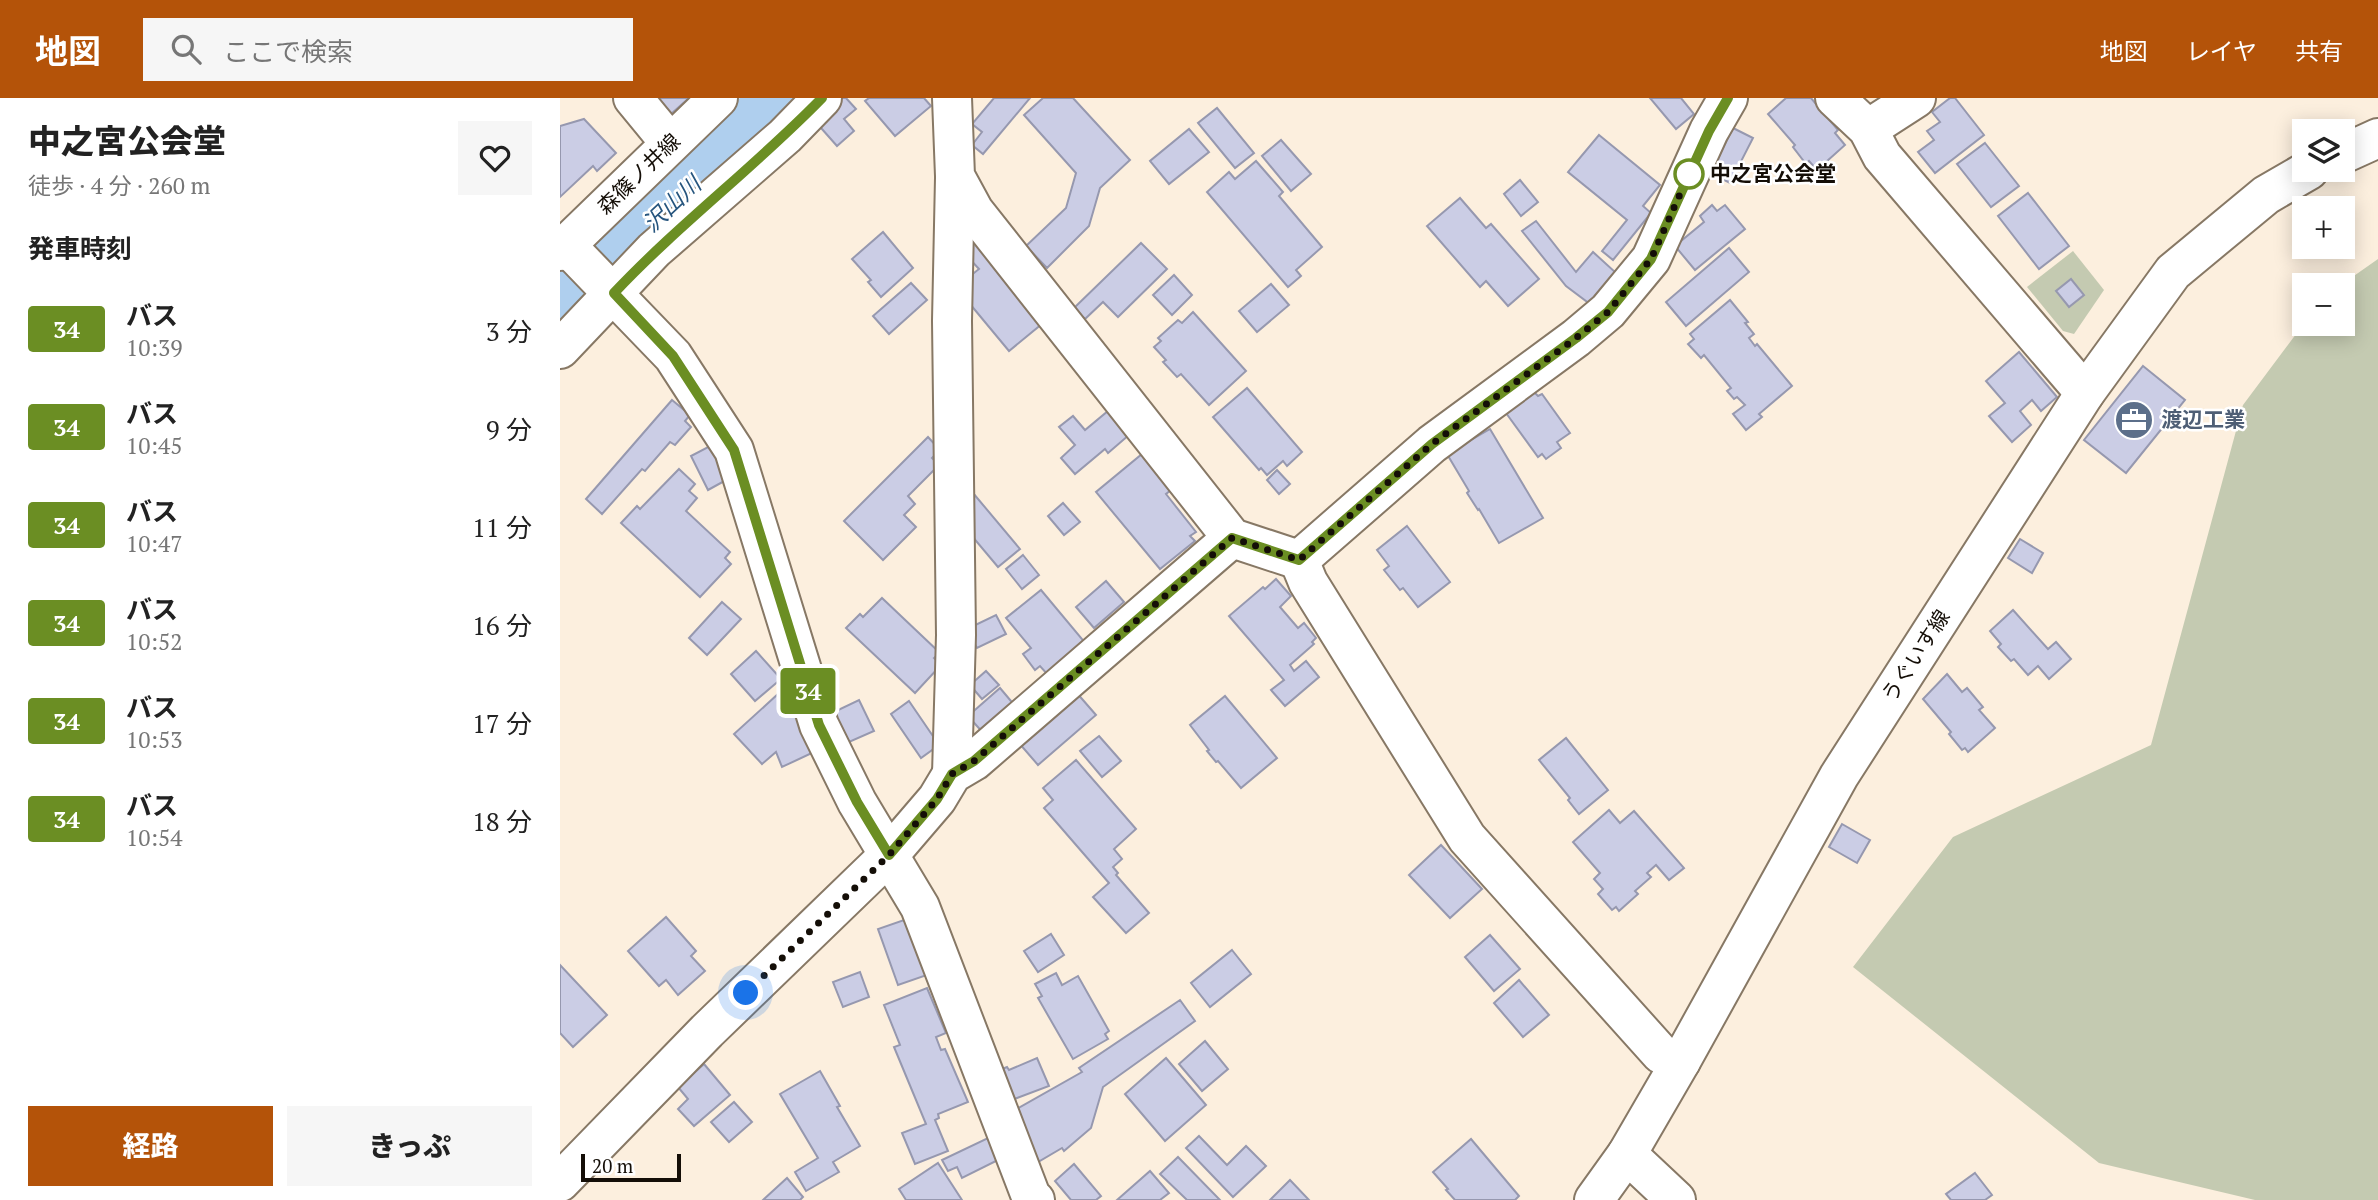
<!DOCTYPE html>
<html lang="ja">
<head>
<meta charset="utf-8">
<style>
  :root { --surface:#fff; --page:#f6f6f6; --text:#222; --muted:#767676; --accent:#b45309 }
  body { margin:0; font-family:"PT Serif","Noto Sans JP",serif; background:var(--page); color:var(--text); height:100vh; display:flex; flex-direction:column; font-size:26px; white-space:nowrap }
  * { box-sizing:border-box; margin:0 }
  p { font-size:23px; color:var(--muted) }
  .icon { flex:none; width:38px; height:38px; fill:none; stroke:currentColor; stroke-width:2; stroke-linecap:round; stroke-linejoin:round }
  .map { position:relative; flex:1; overflow:hidden }
  .sheet { display:flex; flex-direction:column; background:var(--surface); width:560px }
  .sheet>* { flex:none }
  .badge { padding:0 14px; border-radius:5px; font-size:24px; line-height:46px }
  .tools { position:absolute; left:1732px; top:21px; display:grid; gap:14px }
  .tools a { display:grid; place-items:center; width:63px; height:63px; border-radius:0px; background:var(--surface); box-shadow:0 4px 18px #0003; font-size:35px }
  .scale { position:absolute; left:21px; bottom:18px; width:100px; box-sizing:border-box; padding-left:7px; border:4px solid #140e07; border-top:0; font-size:19px; line-height:24px; white-space:nowrap; color:#140e07; -webkit-text-stroke:5px #fff; paint-order:stroke }
  .you { position:absolute; width:35px; height:35px; margin:-18px; border:5px solid #fff; border-radius:50%; background:#1a73e8; box-shadow:0 0 0 10px #1a73e833 }
  .map>.badge { position:absolute; translate:-50% -50%; box-shadow:0 0 0 4px #fff }
  h2 { padding:0 28px; font-size:26px; line-height:63px }
  .round { display:grid; place-items:center; flex:none; width:74px; height:74px; border-radius:0px; background:var(--page) }
  .summary { display:flex; align-items:center; justify-content:space-between; height:119px; padding:0 28px }
  h1 { font-size:33px; font-weight:800; line-height:52px }
  .primary-button { display:flex; gap:14px; margin-top:auto; padding:14px 28px }
  .primary-button a { flex:1; height:80px; border-radius:0px; background:var(--accent); color:#fff; font-size:28px; font-weight:800; line-height:80px; text-align:center }
  .primary-button a+a { background:var(--page); color:var(--text) }
  ul { padding:0; list-style:none }
  li { display:flex; align-items:center; gap:21px; height:98px; padding:0 28px }
  li div { flex:1 }
  li b { display:block; font-size:26px }
  li em { font-style:normal }
  li .badge { min-width:77px; font-weight:700; text-align:center }
  header { display:flex; align-items:center; gap:42px; box-sizing:border-box; height:98px; padding:0 35px; background:var(--accent); color:#fff }
  header strong { font-size:33px }
  nav { display:flex; gap:38px; margin-inline-start:auto; font-size:24px }
  .search { width:490px; height:63px; background:var(--page); display:flex; align-items:center; gap:18px; box-sizing:border-box; padding:0 24px; border-radius:0px; color:var(--muted); font-size:26px }
  main { display:flex; flex:1; min-height:0 }
  .map>svg:first-child { display:block }
  .green { fill:#c4cab1 }
  .lines { fill:none; stroke-linecap:round; stroke-linejoin:round }
  .river { stroke:#afcfee; stroke-width:60 }
  .building { fill:#cbcde5; stroke:#9698af; stroke-width:2 }
  .minor-casing { stroke:#877865; stroke-width:42 }
  .major-casing { stroke:#877865; stroke-width:42 }
  .minor { stroke:#fff; stroke-width:38 }
  .major { stroke:#fff; stroke-width:38 }
  .line-casing { stroke:#fff; stroke-width:16 }
  .line { stroke:#6b8e23; stroke-width:10 }
  .walk { stroke:#140e07; stroke-width:7; stroke-dasharray:0 12.6 }
  .stop-dot { fill:#fff; stroke:#6b8e23; stroke-width:3.5 }
  .labels { text-anchor:middle; stroke-width:5; stroke-linejoin:round; paint-order:stroke }
  .street-label { font-size:21px; fill:#140e07; stroke:#fff }
  .stop-label { font-size:21px; font-weight:bold; fill:#140e07; stroke:#fff; text-anchor:start }
  .service-label { font-size:21px; font-weight:bold; fill:#4e5e75; stroke:#fff; text-anchor:start }
  .water-label { font-size:23px; font-style:italic; fill:#26557e; stroke:#fff }
</style>
</head>
<body>
<header>
<strong>地図</strong>
<div class="search"><svg class="icon" aria-label="search" viewBox="0 0 24 24"><circle cx="10" cy="10" r="6"/><path d="M15 15l6 6"/></svg>ここで検索</div>
<nav><a>地図</a><a>レイヤ</a><a>共有</a></nav>
</header>
<main>
<section class="sheet">
<div class="summary"><div><h1>中之宮公会堂</h1><p>徒歩 · 4 分 · 260 m</p></div><a class="round"><svg class="icon" aria-label="heart" viewBox="0 0 24 24"><path d="M12 20l-8-8c-3-5 5-10 8-4 3-6 11-1 8 4z"/></svg></a></div>
<h2>発車時刻</h2>
<ul>
<li><span class="badge" style="background:#6b8e23;color:#fff">34</span><div><b>バス</b><p>10:39</p></div><em>3 分</em></li>
<li><span class="badge" style="background:#6b8e23;color:#fff">34</span><div><b>バス</b><p>10:45</p></div><em>9 分</em></li>
<li><span class="badge" style="background:#6b8e23;color:#fff">34</span><div><b>バス</b><p>10:47</p></div><em>11 分</em></li>
<li><span class="badge" style="background:#6b8e23;color:#fff">34</span><div><b>バス</b><p>10:52</p></div><em>16 分</em></li>
<li><span class="badge" style="background:#6b8e23;color:#fff">34</span><div><b>バス</b><p>10:53</p></div><em>17 分</em></li>
<li><span class="badge" style="background:#6b8e23;color:#fff">34</span><div><b>バス</b><p>10:54</p></div><em>18 分</em></li>
</ul>
<div class="primary-button"><a>経路</a><a>きっぷ</a></div>
</section>
<div class="map">
<svg width="1818" height="1102" viewBox="0 0 1818 1102">
  <rect width="100%" height="100%" fill="#fcefde"/>
  <g class="green">
    <path d="M 1513,153 L 1544,192 L 1514,236 L 1503,233 L 1467,189 Z"/>
    <path d="M 1818,161 L 1818,1102 L 1695,1102 L 1539,1065 L 1293,869 L 1393,739 L 1591,647 L 1683,307 L 1745,224 L 1783,226 L 1783,187 L 1781,187 Z"/>
  </g>
  <g class="lines">
    <path class="river" d="M 0,211 L 130,85 L 225,0"/>
  </g>
  <g class="building">
    <path d="M 97,0 L 129,0 L 111,16 Z"/>
    <path d="M 280,0 L 286,0 L 296,11 L 284,21 L 294,33 L 277,48 L 254,22 Z"/>
    <path d="M 309,0 L 364,0 L 371,8 L 335,38 L 305,3 Z"/>
    <path d="M 434,0 L 470,0 L 423,56 L 412,47 L 422,34 L 412,26 Z"/>
    <path d="M 483,0 L 513,0 L 570,62 L 540,90 L 529,128 L 487,170 L 466,148 L 506,110 L 516,75 L 464,17 Z"/>
    <path d="M 1090,0 L 1121,0 L 1134,16 L 1116,31 Z"/>
    <path d="M 1226,0 L 1251,0 L 1278,32 L 1275,35 L 1285,47 L 1257,72 L 1249,63 L 1246,66 L 1233,49 L 1235,47 L 1208,16 Z"/>
    <path d="M 1390,0 L 1395,0 L 1424,37 L 1375,75 L 1358,54 L 1374,42 L 1367,33 L 1380,24 L 1372,14 Z"/>
    <path d="M 657,10 L 694,55 L 675,70 L 638,25 Z"/>
    <path d="M 24,21 L 56,55 L 37,73 L 33,68 L 0,99 L 0,28 Z"/>
    <path d="M 1173,30 L 1193,40 L 1170,85 L 1150,75 Z"/>
    <path d="M 629,31 L 649,54 L 609,86 L 590,63 Z"/>
    <path d="M 1039,37 L 1100,87 L 1083,108 L 1091,115 L 1053,162 L 1042,153 L 1067,122 L 1008,74 Z"/>
    <path d="M 721,42 L 751,76 L 731,93 L 702,58 Z"/>
    <path d="M 1425,45 L 1459,88 L 1431,109 L 1397,66 Z"/>
    <path d="M 696,63 L 723,94 L 719,98 L 762,149 L 736,172 L 741,178 L 728,189 L 647,94 L 669,74 L 675,81 Z"/>
    <path d="M 960,82 L 978,104 L 961,118 L 944,96 Z"/>
    <path d="M 1468,95 L 1509,148 L 1479,171 L 1438,118 Z"/>
    <path d="M 900,100 L 926,130 L 931,126 L 979,181 L 948,208 L 926,183 L 920,189 L 867,128 Z"/>
    <path d="M 1152,107 L 1157,113 L 1165,107 L 1185,131 L 1135,172 L 1115,148 L 1144,124 L 1140,118 Z"/>
    <path d="M 976,123 L 1016,174 L 1033,154 L 1055,174 L 1030,206 L 1006,188 L 962,133 Z"/>
    <path d="M 323,134 L 353,170 L 321,199 L 308,184 L 311,182 L 292,161 Z"/>
    <path d="M 409,136 L 483,225 L 449,253 L 405,200 L 404,183 L 419,171 L 406,157 Z"/>
    <path d="M 581,145 L 607,171 L 558,219 L 543,204 L 525,221 L 514,210 Z"/>
    <path d="M 1169,150 L 1189,174 L 1126,228 L 1106,204 Z"/>
    <path d="M 614,177 L 632,197 L 612,217 L 593,197 Z"/>
    <path d="M 1511,181 L 1524,197 L 1509,209 L 1496,193 Z"/>
    <path d="M 351,185 L 367,202 L 329,236 L 313,218 Z"/>
    <path d="M 711,186 L 729,207 L 697,234 L 679,213 Z"/>
    <path d="M 1170,202 L 1188,224 L 1185,225 L 1194,236 L 1189,240 L 1195,248 L 1197,246 L 1232,288 L 1199,316 L 1202,319 L 1186,332 L 1173,316 L 1185,307 L 1177,299 L 1174,301 L 1167,293 L 1171,290 L 1144,257 L 1141,260 L 1128,246 L 1134,241 L 1130,236 Z"/>
    <path d="M 633,214 L 686,273 L 649,307 L 621,276 L 617,279 L 603,264 L 606,262 L 594,249 L 601,243 L 598,240 L 618,222 L 622,225 Z"/>
    <path d="M 1459,254 L 1497,299 L 1481,313 L 1472,302 L 1460,313 L 1471,327 L 1452,344 L 1429,318 L 1445,305 L 1426,283 Z"/>
    <path d="M 1583,268 L 1625,302 L 1566,375 L 1524,342 Z"/>
    <path d="M 687,290 L 742,354 L 727,368 L 723,363 L 707,377 L 701,370 L 699,372 L 653,319 Z"/>
    <path d="M 974,294 L 978,298 L 982,296 L 1010,335 L 997,344 L 1001,350 L 986,361 L 982,356 L 978,359 L 946,315 Z"/>
    <path d="M 112,302 L 130,317 L 125,323 L 131,329 L 115,347 L 110,344 L 85,373 L 82,371 L 42,416 L 26,401 Z"/>
    <path d="M 548,313 L 569,337 L 548,355 L 545,351 L 515,376 L 501,360 L 515,347 L 499,329 L 513,318 L 525,332 Z"/>
    <path d="M 930,331 L 983,420 L 939,445 L 919,411 L 918,412 L 907,395 L 909,393 L 887,356 Z"/>
    <path d="M 368,339 L 380,352 L 372,360 L 379,367 L 348,398 L 355,406 L 344,417 L 356,429 L 323,462 L 284,423 Z"/>
    <path d="M 150,348 L 168,381 L 148,392 L 131,358 Z"/>
    <path d="M 582,356 L 611,392 L 606,396 L 636,434 L 630,438 L 635,443 L 600,471 L 536,394 Z"/>
    <path d="M 119,371 L 135,386 L 129,393 L 137,400 L 126,413 L 170,454 L 165,460 L 171,466 L 140,499 L 61,425 L 77,408 L 80,411 Z"/>
    <path d="M 717,372 L 730,386 L 719,396 L 707,382 Z"/>
    <path d="M 413,395 L 460,451 L 438,469 L 406,431 Z"/>
    <path d="M 503,405 L 520,424 L 504,437 L 488,418 Z"/>
    <path d="M 847,428 L 890,484 L 858,509 L 843,490 L 840,492 L 824,472 L 829,468 L 817,452 Z"/>
    <path d="M 1460,441 L 1483,455 L 1472,475 L 1448,460 Z"/>
    <path d="M 463,457 L 479,477 L 462,491 L 446,471 Z"/>
    <path d="M 716,481 L 731,498 L 720,509 L 738,530 L 744,525 L 756,540 L 752,544 L 754,546 L 730,567 L 734,573 L 746,563 L 759,579 L 725,608 L 711,592 L 724,582 L 669,518 L 703,489 L 705,491 Z"/>
    <path d="M 546,483 L 564,504 L 534,530 L 516,509 Z"/>
    <path d="M 481,492 L 527,547 L 489,578 L 480,568 L 475,572 L 463,556 L 471,550 L 446,520 Z"/>
    <path d="M 322,500 L 380,555 L 374,560 L 381,567 L 355,595 L 286,530 L 300,516 L 303,519 Z"/>
    <path d="M 162,504 L 181,521 L 147,557 L 129,540 Z"/>
    <path d="M 1453,512 L 1488,551 L 1496,544 L 1511,561 L 1489,581 L 1478,568 L 1468,577 L 1454,561 L 1451,563 L 1438,549 L 1441,546 L 1430,533 Z"/>
    <path d="M 436,517 L 446,536 L 417,550 L 407,531 Z"/>
    <path d="M 196,553 L 221,581 L 195,603 L 171,576 Z"/>
    <path d="M 426,573 L 439,587 L 422,601 L 410,587 Z"/>
    <path d="M 1387,576 L 1402,594 L 1407,590 L 1423,609 L 1419,612 L 1435,630 L 1408,654 L 1405,650 L 1402,652 L 1389,636 L 1391,634 L 1363,601 Z"/>
    <path d="M 440,590 L 456,609 L 425,637 L 408,618 Z"/>
    <path d="M 516,594 L 536,617 L 478,667 L 459,645 Z"/>
    <path d="M 218,596 L 234,613 L 254,654 L 222,669 L 216,654 L 202,666 L 174,636 Z"/>
    <path d="M 665,598 L 717,660 L 681,690 L 658,663 L 656,664 L 647,653 L 649,652 L 630,627 Z"/>
    <path d="M 299,602 L 314,633 L 289,644 L 274,614 Z"/>
    <path d="M 349,603 L 379,647 L 361,660 L 331,616 Z"/>
    <path d="M 539,638 L 561,663 L 542,679 L 520,653 Z"/>
    <path d="M 1006,640 L 1048,692 L 1019,716 L 1008,702 L 1010,700 L 979,662 Z"/>
    <path d="M 516,662 L 576,731 L 554,751 L 562,761 L 553,769 L 558,775 L 556,777 L 589,815 L 566,835 L 533,799 L 549,785 L 484,710 L 493,702 L 483,690 Z"/>
    <path d="M 1049,712 L 1060,725 L 1074,713 L 1124,770 L 1109,782 L 1096,767 L 1087,775 L 1091,779 L 1075,793 L 1078,796 L 1059,813 L 1056,809 L 1052,812 L 1038,796 L 1043,791 L 1034,781 L 1040,775 L 1013,744 Z"/>
    <path d="M 1282,726 L 1310,742 L 1297,765 L 1269,749 Z"/>
    <path d="M 881,747 L 922,791 L 890,820 L 849,777 Z"/>
    <path d="M 106,819 L 136,853 L 131,858 L 145,873 L 118,897 L 106,882 L 99,888 L 68,853 Z"/>
    <path d="M 347,821 L 367,877 L 338,887 L 318,831 Z"/>
    <path d="M 491,836 L 504,857 L 478,874 L 464,853 Z"/>
    <path d="M 930,837 L 960,871 L 934,893 L 905,859 Z"/>
    <path d="M 672,852 L 691,876 L 650,909 L 631,885 Z"/>
    <path d="M 0,867 L 47,917 L 13,949 L 0,935 Z"/>
    <path d="M 300,874 L 309,899 L 283,909 L 273,884 Z"/>
    <path d="M 496,875 L 502,887 L 518,878 L 549,933 L 545,936 L 548,941 L 513,961 L 478,900 L 482,898 L 475,886 Z"/>
    <path d="M 959,882 L 989,917 L 963,939 L 934,905 Z"/>
    <path d="M 367,890 L 386,935 L 376,939 L 381,952 L 385,951 L 408,1004 L 378,1016 L 379,1020 L 375,1022 L 388,1053 L 355,1066 L 342,1035 L 366,1026 L 334,949 L 340,947 L 324,907 Z"/>
    <path d="M 620,902 L 635,923 L 543,989 L 531,1030 L 504,1053 L 502,1050 L 478,1064 L 455,1012 L 522,974 L 519,970 Z"/>
    <path d="M 645,943 L 668,971 L 642,993 L 619,966 Z"/>
    <path d="M 477,960 L 489,988 L 449,1003 L 437,973 L 447,969 L 449,972 Z"/>
    <path d="M 606,960 L 646,1007 L 605,1043 L 565,996 Z"/>
    <path d="M 144,966 L 170,997 L 134,1028 L 118,1011 L 128,1001 L 118,989 Z"/>
    <path d="M 260,973 L 280,1008 L 277,1009 L 300,1048 L 273,1064 L 279,1074 L 246,1093 L 235,1074 L 258,1060 L 220,996 Z"/>
    <path d="M 174,1004 L 192,1024 L 169,1044 L 151,1024 Z"/>
    <path d="M 639,1038 L 667,1067 L 686,1048 L 706,1068 L 673,1099 L 626,1050 Z"/>
    <path d="M 428,1040 L 438,1062 L 402,1080 L 397,1069 L 388,1073 L 382,1062 Z"/>
    <path d="M 911,1041 L 959,1098 L 955,1102 L 895,1102 L 886,1092 L 888,1091 L 873,1074 Z"/>
    <path d="M 618,1059 L 660,1102 L 627,1102 L 600,1076 Z"/>
    <path d="M 378,1065 L 402,1102 L 346,1102 L 339,1091 Z"/>
    <path d="M 514,1066 L 541,1098 L 536,1102 L 511,1102 L 495,1083 Z"/>
    <path d="M 590,1073 L 609,1095 L 600,1102 L 557,1102 Z"/>
    <path d="M 1415,1075 L 1432,1097 L 1425,1102 L 1391,1102 L 1386,1096 Z"/>
    <path d="M 227,1080 L 243,1099 L 240,1102 L 203,1102 Z"/>
    <path d="M 730,1082 L 749,1102 L 710,1102 Z"/>
  </g>
  <g class="lines">
    <defs>
      <g id="minor">
        <path d="M 73,0 L 110,45"/>
        <path d="M 392,0 L 395,78 L 414,113 L 672,440 L 739,462 L 872,346 L 1016,240 L 1048,213 L 1091,161 L 1149,33 L 1168,0"/>
        <path d="M 1275,0 L 1308,31 L 1322,58 L 1525,295"/>
        <path d="M 1308,31 L 1356,0"/>
        <path d="M 1783,56 L 1818,40"/>
        <path d="M 6,147 L 113,258 L 174,352 L 259,627 L 297,704 L 360,809 L 472,1101 L 475,1102"/>
        <path d="M 0,251 L 94,152 L 225,38 L 262,0"/>
        <path d="M 739,462 L 748,484 L 907,740 L 1101,956 L 1121,963"/>
        <path d="M 392,676 L 396,537 L 392,223 L 395,80"/>
        <path d="M 1067,1056 L 1116,1102"/>
        <path d="M 0,1084 L 147,933 L 329,757 L 377,701 L 392,676 L 414,663 L 672,440"/>
        <path d="M 1034,1102 L 1067,1056 L 1121,963 L 1279,678 L 1525,295 L 1613,174 L 1706,97 L 1749,72"/>
      </g>
      <path id="major" d="M 0,153 L 158,0"/>
    </defs>
    <use href="#minor" class="minor-casing"/>
    <use href="#major" class="major-casing"/>
    <use href="#minor" class="minor"/>
    <use href="#major" class="major"/>
  </g>
  <g class="lines">
    <defs>
      <path id="line" d="M 262,0 C 196,68 119,126 54,195 L 113,258 L 174,352 L 259,627 L 297,704 L 329,757 L 377,701 L 392,676 L 414,663 L 672,440 L 739,462 L 872,346 L 1016,240 L 1048,214 L 1091,161 L 1149,33 L 1168,0"/>
    </defs>
    <use href="#line" class="line-casing"/>
    <use href="#line" class="line"/>
    <path class="walk" d="M 186,895 L 329,757 L 377,701 L 392,676 L 414,663 L 672,440 L 739,462 L 872,346 L 1016,240 L 1048,214 L 1091,161 L 1129,76"/>
  </g>
  <defs>
    <symbol id="office-disc" viewBox="-11 -11 22 22"><circle r="9.5" fill="#5c6f8a" stroke="#fff"/><path d="M-6-3h4V-5.5h4V-3h4V5H-6ZM-1-4.5V-3h2v-1.5ZM-6 0V1H6V0Z" fill="#fff"/></symbol>
  </defs>
  <g fill-rule="evenodd">
    <use href="#office-disc" x="1552" y="300" width="44" height="44"/>
  </g>
  <circle class="stop-dot" cx="1129" cy="76" r="14"/>
  <g class="labels">
    <g class="street-label">
      <text transform="translate(79 76) rotate(-44)" y="7">森篠ノ井線</text>
      <text transform="translate(1356 558) rotate(-57)" y="7">うぐいす線</text>
    </g>
    <g class="stop-label">
      <text x="1150" y="83">中之宮公会堂</text>
    </g>
    <g class="service-label">
      <text x="1601" y="329">渡辺工業</text>
    </g>
    <g class="water-label">
      <text transform="translate(112 106) rotate(-43)" y="8">沢山川</text>
    </g>
  </g>
</svg>
<div class="tools">
<a><svg class="icon" aria-label="layers" viewBox="0 0 24 24"><path d="M12 4l9 5-9 5-9-5zM3 14l9 5 9-5"/></svg></a>
<a>+</a>
<a>−</a>
</div>
<div class="scale">20 m</div>
<div class="you" style="left:186px;top:895px"></div>
<b class="badge" style="left:248px;top:593px;background:#6b8e23;color:#fff">34</b>
</div>
</main>
</body>
</html>
